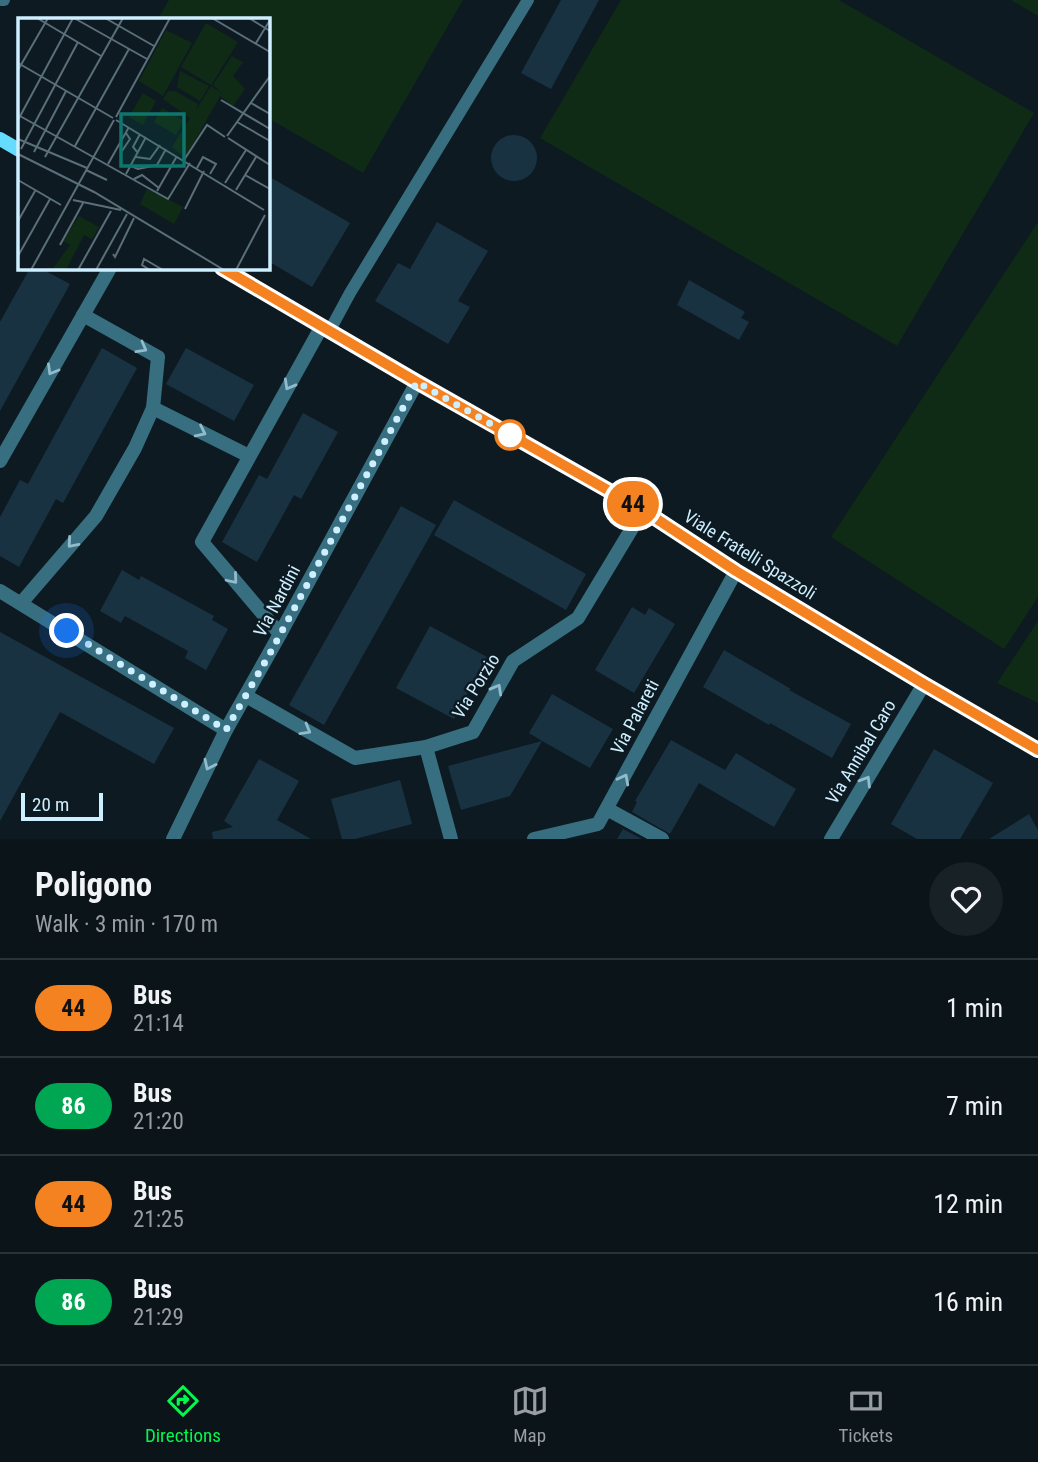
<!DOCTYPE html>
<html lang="en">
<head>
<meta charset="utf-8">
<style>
  :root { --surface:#0a1419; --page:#182126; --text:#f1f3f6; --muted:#999ea2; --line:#2a3338; --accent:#01f84c }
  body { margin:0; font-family:"Roboto Condensed",sans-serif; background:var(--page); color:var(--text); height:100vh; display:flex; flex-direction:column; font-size:26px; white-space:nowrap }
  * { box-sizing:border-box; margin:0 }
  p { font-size:23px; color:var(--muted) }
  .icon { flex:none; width:38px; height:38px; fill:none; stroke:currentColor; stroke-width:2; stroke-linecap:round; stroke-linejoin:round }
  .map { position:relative; height:839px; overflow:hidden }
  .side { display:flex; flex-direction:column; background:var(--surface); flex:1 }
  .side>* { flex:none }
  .badge { padding:0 14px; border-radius:23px; font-size:24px; line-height:46px }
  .scale { position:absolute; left:21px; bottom:18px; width:82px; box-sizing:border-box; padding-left:7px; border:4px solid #ceefff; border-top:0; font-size:19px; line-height:24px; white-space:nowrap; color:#ceefff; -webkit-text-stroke:5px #0d1a21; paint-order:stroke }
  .you { position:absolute; width:35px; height:35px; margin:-18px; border:5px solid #fff; border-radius:50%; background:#1a73e8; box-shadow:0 0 0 10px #1a73e833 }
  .map>.badge { position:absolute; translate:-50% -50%; box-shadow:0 0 0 4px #fff }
  .round { display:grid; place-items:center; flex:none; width:74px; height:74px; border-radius:37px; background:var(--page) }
  .overview { display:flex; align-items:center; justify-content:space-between; height:119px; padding:0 35px }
  h1 { font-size:33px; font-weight:700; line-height:52px }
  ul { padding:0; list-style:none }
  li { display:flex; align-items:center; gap:21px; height:98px; padding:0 35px; border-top:2px solid var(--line) }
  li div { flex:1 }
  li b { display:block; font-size:26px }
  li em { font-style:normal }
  li .badge { min-width:77px; font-weight:700; text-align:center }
  .menu { display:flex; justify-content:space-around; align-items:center; height:98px; border-top:2px solid var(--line); background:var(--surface); font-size:19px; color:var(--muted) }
  .menu a { display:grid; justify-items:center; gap:4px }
  .menu .current { color:var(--accent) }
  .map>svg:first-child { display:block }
  .green { fill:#102b15 }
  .building { fill:#193242 }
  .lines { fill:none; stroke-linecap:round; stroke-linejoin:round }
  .lane { stroke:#386f80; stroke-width:12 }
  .street { stroke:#386f80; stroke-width:14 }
  .secondary { stroke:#65dbfe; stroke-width:14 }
  .oneway { stroke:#92bccc }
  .line-casing { stroke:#fff; stroke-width:16 }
  .line { stroke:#f58220; stroke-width:10 }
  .walk { stroke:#ceefff; stroke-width:7; stroke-dasharray:0 12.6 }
  .stop-dot { fill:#fff; stroke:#f58220; stroke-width:3.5 }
  .labels { text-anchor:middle; stroke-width:5; stroke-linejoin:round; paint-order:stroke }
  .street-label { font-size:18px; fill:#ceefff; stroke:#0d1a21 }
  .inset-road { fill:none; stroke:#5a6f7a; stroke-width:2 }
  .view { fill:#0f766e; fill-opacity:0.15; stroke:#0f766e; stroke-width:3.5 }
  .inset-edge { fill:none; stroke:#ceefff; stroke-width:3.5 }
</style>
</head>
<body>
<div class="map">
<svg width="1038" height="839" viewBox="0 0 1038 839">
  <rect width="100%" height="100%" fill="#0d1a21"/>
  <g class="green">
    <path d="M 169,0 L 463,0 L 363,173 L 268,118 L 268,19 L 158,19 Z"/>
    <path d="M 621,0 L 839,0 L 1034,113 L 897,346 L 540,138 Z"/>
    <path d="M 1011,0 L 1038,0 L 1038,16 Z"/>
    <path d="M 1038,222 L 1038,597 L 1004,649 L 831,537 Z"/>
    <path d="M 1038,621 L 1038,703 L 997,683 Z"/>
  </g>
  <g class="building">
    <path d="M 561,0 L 599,0 L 551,89 L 521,73 Z"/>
    <circle cx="514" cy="158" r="23"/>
    <path d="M 268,176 L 350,223 L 312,287 L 268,261 Z"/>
    <path d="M 437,222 L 488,251 L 458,301 L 470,307 L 448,344 L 375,301 L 398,263 L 410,269 Z"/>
    <path d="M 30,268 L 40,268 L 70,284 L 0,411 L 0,322 Z"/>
    <path d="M 689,280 L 745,312 L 741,318 L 749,322 L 739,340 L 677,305 Z"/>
    <path d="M 102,348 L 137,368 L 63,503 L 56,499 L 19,567 L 0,556 L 0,517 L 20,480 L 28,484 Z"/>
    <path d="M 186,348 L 254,385 L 234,421 L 166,384 Z"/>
    <path d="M 303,413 L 338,432 L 301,499 L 294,495 L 257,562 L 222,542 L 259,475 L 267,479 Z"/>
    <path d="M 454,500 L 586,574 L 566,610 L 434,535 Z"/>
    <path d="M 401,506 L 436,525 L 324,725 L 289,705 Z"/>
    <path d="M 122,570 L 139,580 L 141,576 L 214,616 L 212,620 L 228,629 L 206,670 L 185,658 L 188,651 L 125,616 L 121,623 L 100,611 Z"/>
    <path d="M 632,607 L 645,615 L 649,608 L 675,624 L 634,693 L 595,670 Z"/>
    <path d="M 430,626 L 487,657 L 454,719 L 396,688 Z"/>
    <path d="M 0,632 L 174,728 L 154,764 L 60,712 L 0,821 Z"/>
    <path d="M 724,650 L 791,689 L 789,690 L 851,724 L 832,758 L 770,723 L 769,725 L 703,687 Z"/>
    <path d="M 552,694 L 613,729 L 590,768 L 542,741 L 510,796 L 461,810 L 448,766 L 542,741 L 529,733 Z"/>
    <path d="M 671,740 L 725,770 L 736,753 L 796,789 L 774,827 L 699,783 L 670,834 L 632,812 L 637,802 L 635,801 Z"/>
    <path d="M 934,749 L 993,783 L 960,839 L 917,839 L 891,824 Z"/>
    <path d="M 259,759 L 299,781 L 277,820 L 311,839 L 213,839 L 212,832 L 233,827 L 224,821 Z"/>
    <path d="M 400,780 L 412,824 L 355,839 L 342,839 L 331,799 Z"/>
    <path d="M 1029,814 L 1038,830 L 1038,839 L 989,839 Z"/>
    <path d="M 623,829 L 642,839 L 617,839 Z"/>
  </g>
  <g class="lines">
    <g class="lane">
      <path d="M 2,0 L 4,0"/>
      <path d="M 330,330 L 350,293 L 528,0"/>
    </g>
    <g class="street">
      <path d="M 153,408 L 249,456"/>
      <path d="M 0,461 L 110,268"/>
      <path d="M 0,591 L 226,730"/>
      <path d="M 22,602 L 96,516 L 135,448 L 153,408 L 158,357 L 83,315"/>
      <path d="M 280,634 L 202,542 L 322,326"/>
      <path d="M 246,696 L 355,758 L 426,747 L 473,732 L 513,661 L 578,618 L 643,510"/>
      <path d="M 426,747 L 451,839"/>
      <path d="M 607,809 L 662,839"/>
      <path d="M 173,839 L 226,730 L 280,634 L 417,382"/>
      <path d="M 534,839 L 598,824 L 736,571"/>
      <path d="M 831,839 L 924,684"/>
    </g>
    <g class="secondary">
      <path d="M 0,139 L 19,150"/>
      <path d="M 222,268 L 417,382 L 643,510 L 736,571 L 924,684 L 1038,750"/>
    </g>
  </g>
  <defs><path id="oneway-chevron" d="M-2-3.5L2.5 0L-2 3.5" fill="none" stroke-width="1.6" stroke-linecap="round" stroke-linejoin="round" transform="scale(1.75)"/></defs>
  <g class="oneway">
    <use href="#oneway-chevron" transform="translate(142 348) rotate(29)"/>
    <use href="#oneway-chevron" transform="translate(52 370) rotate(120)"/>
    <use href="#oneway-chevron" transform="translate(289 385) rotate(119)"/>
    <use href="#oneway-chevron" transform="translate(201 432) rotate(26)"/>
    <use href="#oneway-chevron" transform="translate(72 543) rotate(131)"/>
    <use href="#oneway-chevron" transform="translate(233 579) rotate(50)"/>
    <use href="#oneway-chevron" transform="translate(497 689) rotate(-61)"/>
    <use href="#oneway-chevron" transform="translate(306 730) rotate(30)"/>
    <use href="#oneway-chevron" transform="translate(209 765) rotate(116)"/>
    <use href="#oneway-chevron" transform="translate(624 779) rotate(-62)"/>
    <use href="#oneway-chevron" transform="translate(866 781) rotate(-59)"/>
  </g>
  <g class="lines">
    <defs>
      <path id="line" d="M 222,268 L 417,382 L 643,510 L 736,571 L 924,684 L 1038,750"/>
    </defs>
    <use href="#line" class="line-casing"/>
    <use href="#line" class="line"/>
    <path class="walk" d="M 67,631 L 226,730 L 269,655 L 417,382 L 510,435"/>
  </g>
  <circle class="stop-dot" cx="510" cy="435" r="14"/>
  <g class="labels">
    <g class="street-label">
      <text transform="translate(750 555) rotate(32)" y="6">Viale Fratelli Spazzoli</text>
      <text transform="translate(277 601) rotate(-62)" y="6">Via Nardini</text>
      <text transform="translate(476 686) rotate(-58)" y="6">Via Porzio</text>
      <text transform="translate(635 717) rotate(-62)" y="6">Via Palareti</text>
      <text transform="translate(861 752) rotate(-59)" y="6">Via Annibal Caro</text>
    </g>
  </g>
  <g transform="translate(18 18)">
    <rect width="252" height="252" fill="#0d1a21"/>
    <path d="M 188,5 L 220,24 L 193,67 L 163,49 ZM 148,12 L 174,25 L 145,78 L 121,63 ZM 214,38 L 225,44 L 215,58 L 227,71 L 215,88 L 202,78 L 167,140 L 154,129 L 172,100 L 145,81 L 150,73 L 157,73 L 180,86 L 178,92 L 193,68 L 205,76 L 195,67 ZM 162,53 L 191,68 L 182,83 L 159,69 ZM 125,75 L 138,83 L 125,107 L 111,99 ZM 144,90 L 166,103 L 158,117 L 136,104 ZM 129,171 L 165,189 L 156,206 L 122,186 ZM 61,198 L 81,209 L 74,221 L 66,217 L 48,252 L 34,252 L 52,227 L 45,223 Z" fill="#102b15"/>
    <path class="inset-road" d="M 19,0 L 83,38M 56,0 L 129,41M 87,0 L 136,28M 194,0 L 252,34M 231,0 L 252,13M 238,25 L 252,2M 0,45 L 95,100M 0,52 L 30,0M 203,82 L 252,111M 233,85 L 252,96M 2,98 L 150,181 L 172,145M 98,99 L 152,0M 0,102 L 55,0M 98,102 L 246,192M 219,104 L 252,123M 209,118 L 252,58M 210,120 L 252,147M 0,121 L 69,150M 57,128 L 111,31M 3,131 L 60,24M 104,133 L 112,121 L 108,115M 16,134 L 48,73M 120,135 L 115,129 L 122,116M 0,136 L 76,174 L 206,252M 27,139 L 105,0M 118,139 L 132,141 L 142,127M 166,142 L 189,107 L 207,119M 90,146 L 111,109M 113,148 L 120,151 L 139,147 L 148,131M 179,150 L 185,139 L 198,146 L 192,156M 68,152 L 89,162M 108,156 L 128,119M 227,157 L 252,171M 116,161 L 124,157 L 141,170M 0,162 L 43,187M 207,165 L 228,132M 218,172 L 238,139M 139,173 L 159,138M 55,182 L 103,192M 167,191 L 186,153M 0,203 L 17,173M 42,227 L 65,185M 95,236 L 97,239 L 116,200M 0,238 L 32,181M 13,252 L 96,102M 60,252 L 93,193M 78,252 L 109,196M 132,252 L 124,247 L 126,241 L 145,252M 218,252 L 247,197"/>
    <path class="view" d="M 103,96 L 166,96 L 166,148 L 103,148 Z"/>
    <rect width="252" height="252" class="inset-edge"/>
  </g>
</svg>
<div class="scale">20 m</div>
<div class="you" style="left:67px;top:631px"></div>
<b class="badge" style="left:633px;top:504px;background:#f58220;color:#111">44</b>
</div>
<section class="side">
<div class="overview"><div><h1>Poligono</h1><p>Walk · 3 min · 170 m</p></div><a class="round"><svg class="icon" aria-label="heart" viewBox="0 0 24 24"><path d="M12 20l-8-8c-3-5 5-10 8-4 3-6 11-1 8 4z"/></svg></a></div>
<ul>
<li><span class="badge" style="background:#f58220;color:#111">44</span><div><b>Bus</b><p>21:14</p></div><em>1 min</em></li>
<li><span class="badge" style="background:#00a651;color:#fff">86</span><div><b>Bus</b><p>21:20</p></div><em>7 min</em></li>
<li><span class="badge" style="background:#f58220;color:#111">44</span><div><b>Bus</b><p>21:25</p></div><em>12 min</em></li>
<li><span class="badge" style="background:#00a651;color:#fff">86</span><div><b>Bus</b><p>21:29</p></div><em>16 min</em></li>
</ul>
</section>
<nav class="menu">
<a class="current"><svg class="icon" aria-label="directions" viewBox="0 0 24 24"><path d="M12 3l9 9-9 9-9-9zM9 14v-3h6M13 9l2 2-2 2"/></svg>Directions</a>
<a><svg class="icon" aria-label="map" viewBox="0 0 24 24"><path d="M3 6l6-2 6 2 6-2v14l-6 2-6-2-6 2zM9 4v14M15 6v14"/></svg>Map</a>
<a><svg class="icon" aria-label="tickets" viewBox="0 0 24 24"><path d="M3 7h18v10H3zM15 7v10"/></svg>Tickets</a>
</nav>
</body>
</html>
